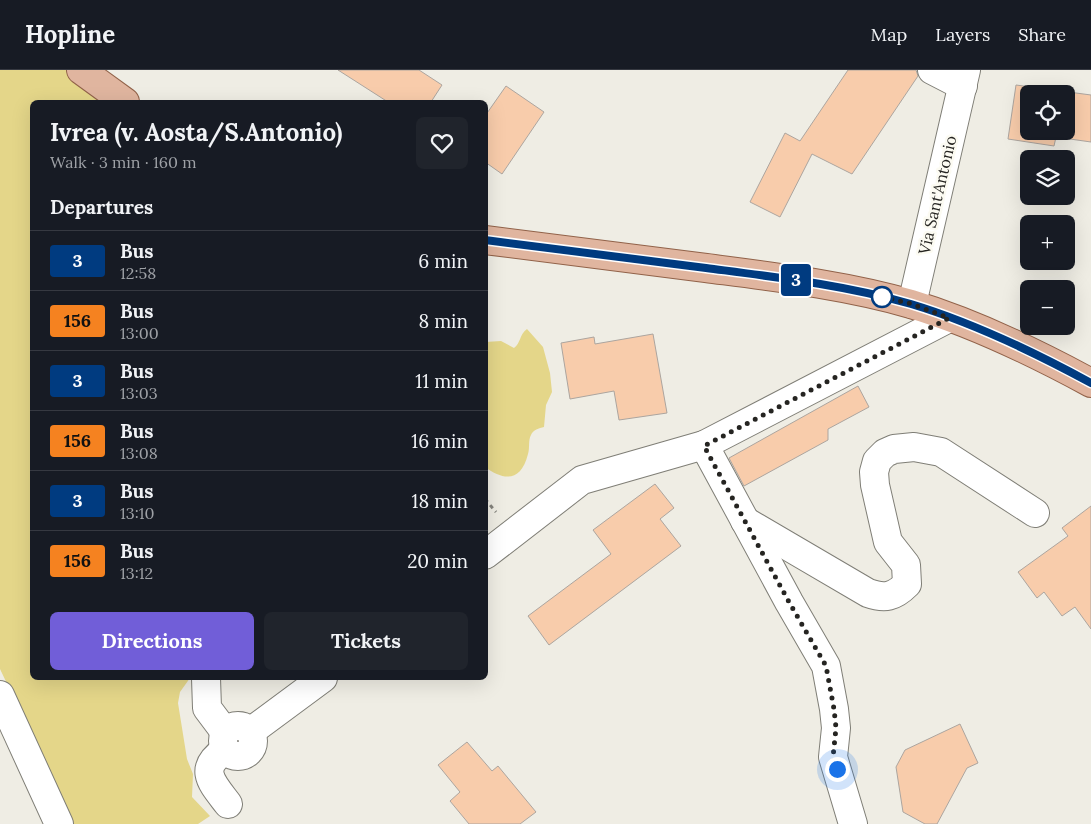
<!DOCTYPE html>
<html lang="en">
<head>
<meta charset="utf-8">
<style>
  :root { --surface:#171b24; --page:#20242c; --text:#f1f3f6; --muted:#9ea1a6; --line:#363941; --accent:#715ed8 }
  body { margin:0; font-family:Lora,serif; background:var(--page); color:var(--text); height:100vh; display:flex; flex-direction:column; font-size:19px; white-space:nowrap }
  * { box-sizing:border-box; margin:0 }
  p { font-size:16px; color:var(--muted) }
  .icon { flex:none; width:28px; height:28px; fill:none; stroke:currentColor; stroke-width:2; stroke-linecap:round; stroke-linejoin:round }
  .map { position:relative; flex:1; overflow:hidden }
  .side { position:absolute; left:30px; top:30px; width:458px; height:580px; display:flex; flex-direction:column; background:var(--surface); border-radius:8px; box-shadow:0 5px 20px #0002 }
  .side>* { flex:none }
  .badge { padding:0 10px; border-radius:4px; font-size:18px; line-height:32px }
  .controls { position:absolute; left:1020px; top:15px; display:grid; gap:10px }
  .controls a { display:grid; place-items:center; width:55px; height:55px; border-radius:8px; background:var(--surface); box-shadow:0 5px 20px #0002; font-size:25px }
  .you { position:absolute; width:25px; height:25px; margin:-12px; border:4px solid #fff; border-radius:50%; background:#1a73e8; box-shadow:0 0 0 8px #1a73e833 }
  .map>.badge { position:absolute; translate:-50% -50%; box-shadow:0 0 0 2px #fff }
  h2 { padding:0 20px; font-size:19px; line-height:45px }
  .round { display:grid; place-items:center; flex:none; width:52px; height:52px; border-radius:8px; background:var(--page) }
  .overview { display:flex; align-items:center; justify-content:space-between; height:85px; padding:0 20px }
  h1 { font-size:24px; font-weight:800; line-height:38px }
  .primary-button { display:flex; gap:10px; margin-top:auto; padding:10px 20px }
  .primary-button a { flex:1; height:58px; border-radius:8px; background:var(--accent); color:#fff; font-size:20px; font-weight:800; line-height:58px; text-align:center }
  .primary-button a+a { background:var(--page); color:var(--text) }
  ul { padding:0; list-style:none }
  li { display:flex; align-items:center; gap:15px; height:60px; padding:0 20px; border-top:1px solid var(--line) }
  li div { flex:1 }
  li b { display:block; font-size:19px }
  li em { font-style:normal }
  li .badge { min-width:55px; font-weight:700; text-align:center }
  header { display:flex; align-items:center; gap:30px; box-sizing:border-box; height:70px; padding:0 25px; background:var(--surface); border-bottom:1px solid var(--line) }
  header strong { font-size:24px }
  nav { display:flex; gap:28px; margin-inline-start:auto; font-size:18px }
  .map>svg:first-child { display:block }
  .green { fill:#e4d689 }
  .building { fill:#f8ccab; stroke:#aca59f; fill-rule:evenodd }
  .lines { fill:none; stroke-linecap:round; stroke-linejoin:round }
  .minor-casing { stroke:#7f7e76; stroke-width:30 }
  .major-casing { stroke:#916249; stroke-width:30 }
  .path { stroke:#84837d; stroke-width:3; stroke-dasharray:4 4; stroke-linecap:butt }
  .minor { stroke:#fff; stroke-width:28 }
  .major { stroke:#e0b59f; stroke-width:28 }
  .line-casing { stroke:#fff; stroke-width:11 }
  .line { stroke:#003b80; stroke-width:8 }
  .walk { stroke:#252421; stroke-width:5; stroke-dasharray:0 9 }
  .stop-dot { fill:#fff; stroke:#003b80; stroke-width:2.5 }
  .labels { text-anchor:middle; stroke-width:5; stroke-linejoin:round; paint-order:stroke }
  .street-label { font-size:16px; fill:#252421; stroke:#fcfbf2 }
</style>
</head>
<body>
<header>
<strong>Hopline</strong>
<nav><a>Map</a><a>Layers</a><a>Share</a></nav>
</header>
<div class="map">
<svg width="1091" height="754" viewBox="0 0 1091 754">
  <rect width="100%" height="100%" fill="#efede4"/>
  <g class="green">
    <path d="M 0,0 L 67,0 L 111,32 L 32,32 L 32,608 L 190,608 L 180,622 L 178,633 L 187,689 L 193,704 L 192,727 L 210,746 L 198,754 L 74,754 L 0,599 Z"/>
    <path d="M 527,259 L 543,277 L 550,303 L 552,322 L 546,335 L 544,357 C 539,358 533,360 531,365 C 528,370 530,378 528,384 C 521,412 504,411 485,397 L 485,272 L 501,271 L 514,278 C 521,273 519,265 527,259 Z"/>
  </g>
  <g class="building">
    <path d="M 338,0 L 419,0 L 442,15 L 431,32 L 388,32 Z"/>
    <path d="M 848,0 L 916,0 L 918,6 L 852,104 L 812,84 L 780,147 L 750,132 L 785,63 L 800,71 Z"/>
    <path d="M 1016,15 L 1091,25 L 1091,72 L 1056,67 L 1054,76 L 1008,69 ZM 1029,24 L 1066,24 L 1066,61 L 1029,61 Z"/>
    <path d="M 506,16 L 544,42 L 502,104 L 485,92 L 485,46 Z"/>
    <path d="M 653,264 L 667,343 L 619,350 L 614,321 L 570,329 L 561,273 L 594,267 L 595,274 Z"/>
    <path d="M 858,316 L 869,337 L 828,359 L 828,370 L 744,416 L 729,388 Z"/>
    <path d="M 655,414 L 674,438 L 660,449 L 681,476 L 549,575 L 528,546 L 611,484 L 593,460 Z"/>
    <path d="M 1091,436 L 1091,559 L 1075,537 L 1062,546 L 1044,522 L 1037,528 L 1018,502 L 1068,466 L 1062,458 Z"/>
    <path d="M 960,654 L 978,693 L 967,698 L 937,754 L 925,754 L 903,742 L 896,697 L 905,680 Z"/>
    <path d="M 467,672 L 492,701 L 498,696 L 536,742 L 520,754 L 469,754 L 450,731 L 460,722 L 438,695 Z"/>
  </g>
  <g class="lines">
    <defs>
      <g id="minor">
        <path d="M 932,0 L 963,16"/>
        <path d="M 912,234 L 966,0"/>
        <path d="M 745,451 L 868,523 C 885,529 894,527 907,514 L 906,495 L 888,472 L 875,415 L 874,402 L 877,391 L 885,383 L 894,379 L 914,377 L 941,382 L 1035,443"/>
        <path d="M 485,485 L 582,410 L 704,375"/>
        <path d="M 206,608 L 207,638 L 225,662"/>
        <path d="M 0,625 L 59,754"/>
        <circle cx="238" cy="671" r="15"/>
        <path d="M 250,662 L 323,608"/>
        <path d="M 225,680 C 197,699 212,713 228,734"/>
        <path d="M 853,754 L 833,687 L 836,658 L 834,639 L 826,596 L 789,532 L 704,375 L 949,248"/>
      </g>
      <g id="major">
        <path d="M 81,0 L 125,32"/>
        <path d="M 485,170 C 559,180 633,189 706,198 C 775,207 845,215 911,234 C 974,253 1034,282 1091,313"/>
      </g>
    </defs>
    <use href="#minor" class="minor-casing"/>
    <use href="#major" class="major-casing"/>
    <path class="path" d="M 485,429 L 496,442"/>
    <use href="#minor" class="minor"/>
    <use href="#major" class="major"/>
  </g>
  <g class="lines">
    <defs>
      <path id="line" d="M 485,170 C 559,180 633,189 706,198 C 775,207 845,215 911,234 C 974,253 1034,282 1091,313"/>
    </defs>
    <use href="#line" class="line-casing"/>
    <use href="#line" class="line"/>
    <path class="walk" d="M 837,699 L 833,687 L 836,658 L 834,639 L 826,596 L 789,532 L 704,376 L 949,248 L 912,234 L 879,226 L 882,227"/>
  </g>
  <circle class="stop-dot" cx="882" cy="227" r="10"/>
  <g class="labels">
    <g class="street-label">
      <text transform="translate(937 125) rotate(-77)" y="6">Via Sant'Antonio</text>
    </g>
  </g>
</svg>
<div class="controls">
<a><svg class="icon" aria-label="locate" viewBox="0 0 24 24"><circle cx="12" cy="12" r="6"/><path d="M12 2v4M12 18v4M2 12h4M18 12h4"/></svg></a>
<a><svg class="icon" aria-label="layers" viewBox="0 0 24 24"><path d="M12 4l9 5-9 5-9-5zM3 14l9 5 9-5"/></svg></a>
<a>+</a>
<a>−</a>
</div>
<div class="you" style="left:837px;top:699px"></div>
<b class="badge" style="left:796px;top:210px;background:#003b80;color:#fff">3</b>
<section class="side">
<div class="overview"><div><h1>Ivrea (v. Aosta/S.Antonio)</h1><p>Walk · 3 min · 160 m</p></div><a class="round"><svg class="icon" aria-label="heart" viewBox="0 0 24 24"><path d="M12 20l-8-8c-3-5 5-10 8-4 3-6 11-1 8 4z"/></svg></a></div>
<h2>Departures</h2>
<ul>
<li><span class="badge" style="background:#003b80;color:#fff">3</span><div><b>Bus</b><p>12:58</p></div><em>6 min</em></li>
<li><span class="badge" style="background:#f58220;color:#111">156</span><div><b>Bus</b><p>13:00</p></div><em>8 min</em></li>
<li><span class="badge" style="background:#003b80;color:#fff">3</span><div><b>Bus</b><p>13:03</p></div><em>11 min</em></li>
<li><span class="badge" style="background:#f58220;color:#111">156</span><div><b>Bus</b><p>13:08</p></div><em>16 min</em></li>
<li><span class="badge" style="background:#003b80;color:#fff">3</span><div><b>Bus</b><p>13:10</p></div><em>18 min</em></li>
<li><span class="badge" style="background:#f58220;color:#111">156</span><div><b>Bus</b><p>13:12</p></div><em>20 min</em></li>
</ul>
<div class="primary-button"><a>Directions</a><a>Tickets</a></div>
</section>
</div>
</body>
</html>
